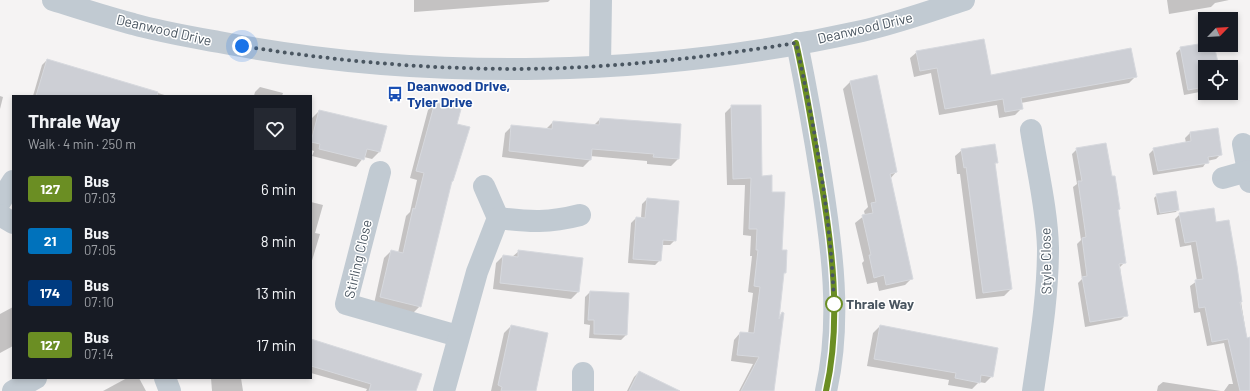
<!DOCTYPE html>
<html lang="en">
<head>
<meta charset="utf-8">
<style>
  :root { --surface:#171b24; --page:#242831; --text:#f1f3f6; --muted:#9ea1a6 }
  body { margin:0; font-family:Barlow,sans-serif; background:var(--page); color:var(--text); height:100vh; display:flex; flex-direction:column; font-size:15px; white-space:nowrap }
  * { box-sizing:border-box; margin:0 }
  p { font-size:13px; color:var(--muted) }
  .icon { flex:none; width:22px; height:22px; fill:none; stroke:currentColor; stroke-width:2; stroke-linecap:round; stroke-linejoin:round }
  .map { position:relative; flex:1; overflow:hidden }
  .sheet { position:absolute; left:12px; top:95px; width:300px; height:284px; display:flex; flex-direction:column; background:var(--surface); border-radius:0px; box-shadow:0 2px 6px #0003 }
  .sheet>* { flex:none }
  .badge { padding:0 8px; border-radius:3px; font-size:14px; line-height:26px }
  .needle { width:26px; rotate:65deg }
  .tools { position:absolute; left:1198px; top:12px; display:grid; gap:8px }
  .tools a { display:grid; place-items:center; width:40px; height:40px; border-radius:0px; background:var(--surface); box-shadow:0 2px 6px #0003; font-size:20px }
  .you { position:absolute; width:20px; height:20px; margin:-10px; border:3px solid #fff; border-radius:50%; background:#1a73e8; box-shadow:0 0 0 6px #1a73e833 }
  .map>.badge { position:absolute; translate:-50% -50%; box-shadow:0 0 0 2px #fff }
  .round { display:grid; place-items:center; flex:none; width:42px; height:42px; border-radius:0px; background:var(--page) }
  .summary { display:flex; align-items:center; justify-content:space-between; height:68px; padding:0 16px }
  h1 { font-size:19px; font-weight:700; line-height:30px }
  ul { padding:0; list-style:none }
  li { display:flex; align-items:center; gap:12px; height:52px; padding:0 16px }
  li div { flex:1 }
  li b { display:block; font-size:15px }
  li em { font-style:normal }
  li .badge { min-width:44px; font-weight:700; text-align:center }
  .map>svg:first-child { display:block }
  .shadow { fill:#0003 }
  .building { fill:#cdcfd5; stroke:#d7d9de }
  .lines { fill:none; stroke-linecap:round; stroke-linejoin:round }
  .minor { stroke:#c1cad2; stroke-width:22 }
  .line-casing { stroke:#fff; stroke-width:9 }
  .line { stroke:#6b8e23; stroke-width:6 }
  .walk { stroke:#4a5661; stroke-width:4; stroke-dasharray:0 7.2 }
  .stop-dot { fill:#fff; stroke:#6b8e23; stroke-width:2 }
  .labels { text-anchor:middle; stroke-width:3; stroke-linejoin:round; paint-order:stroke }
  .street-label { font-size:14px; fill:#4a5661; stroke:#fff }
  .transit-label { font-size:14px; font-weight:bold; fill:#164399; stroke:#fff; text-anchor:start }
  .stop-label { font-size:14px; font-weight:bold; fill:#4a5661; stroke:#fff; text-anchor:start }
</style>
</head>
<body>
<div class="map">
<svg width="1250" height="391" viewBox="0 0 1250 391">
  <rect width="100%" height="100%" fill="#f5f3f3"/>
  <g class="shadow">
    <path d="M 414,0 L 550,0 L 548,2 L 414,12 Z"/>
    <path d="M 1167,0 L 1229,0 L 1215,3 L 1211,7 L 1169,14 Z"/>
    <path d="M 1205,44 L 1213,45 L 1218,67 L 1205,67 L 1205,91 L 1184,95 L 1176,53 L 1181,48 Z"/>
    <path d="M 917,52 L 990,77 L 1136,76 L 1129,83 L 1021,103 L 1022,108 L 1015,115 L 999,118 L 997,105 L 939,115 L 931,73 L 914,77 L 910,58 Z"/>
    <path d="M 47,60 L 168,96 L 33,96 L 42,65 Z"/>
    <path d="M 876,76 L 896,172 L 890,179 L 912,278 L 905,285 L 879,291 L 877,282 L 867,284 L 862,263 L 864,261 L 855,223 L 865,215 L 864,211 L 868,207 L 843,89 L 850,82 Z"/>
    <path d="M 260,87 L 283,93 L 282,96 L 254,96 L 255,92 Z"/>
    <path d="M 0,96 L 3,97 L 0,109 Z"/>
    <path d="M 435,103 L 455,124 L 453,181 L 450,183 L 420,306 L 413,313 L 374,304 L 384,258 L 391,251 L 398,253 L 406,216 L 410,212 L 417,180 L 410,178 L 428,110 Z"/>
    <path d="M 732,106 L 761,177 L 771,193 L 785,272 L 783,274 L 778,318 L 782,313 L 771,391 L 739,391 L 753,364 L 731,361 L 734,340 L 740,333 L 748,334 L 753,293 L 748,292 L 752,256 L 750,256 L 751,236 L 743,235 L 745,185 L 727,185 L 725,113 Z"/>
    <path d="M 319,111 L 385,127 L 379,152 L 372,159 L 364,157 L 356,167 L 312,156 L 314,151 L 311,150 L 311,123 L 312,118 Z"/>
    <path d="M 600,119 L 678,159 L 671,166 L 647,164 L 647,161 L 590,156 L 590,160 L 583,167 L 502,157 L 505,133 L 512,126 L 546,129 L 553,122 L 593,126 Z"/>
    <path d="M 1190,133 L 1221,154 L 1216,159 L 1207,161 L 1203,167 L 1153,175 L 1149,154 L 1154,149 L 1186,143 L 1185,138 Z"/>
    <path d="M 1077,149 L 1125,262 L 1120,267 L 1126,315 L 1121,320 L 1085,327 L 1078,283 L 1082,279 L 1077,244 L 1081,240 L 1073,187 L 1077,184 L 1072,154 Z"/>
    <path d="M 962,150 L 997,162 L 995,164 L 1011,289 L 1004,296 L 976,299 L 960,174 L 957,174 L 955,156 Z"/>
    <path d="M 1157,195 L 1178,209 L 1176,212 L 1157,215 L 1154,198 Z"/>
    <path d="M 647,199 L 675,240 L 670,245 L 662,245 L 660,260 L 655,265 L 628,263 L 631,223 L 636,218 L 641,218 L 642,204 Z"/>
    <path d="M 311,202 L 323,205 L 315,233 L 320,234 L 311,264 Z"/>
    <path d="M 1180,214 L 1216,223 L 1228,221 L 1247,339 L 1250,345 L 1250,391 L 1224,391 L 1229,384 L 1233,384 L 1224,343 L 1207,346 L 1200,312 L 1194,313 L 1190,286 L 1197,281 L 1191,245 L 1180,247 L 1175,219 Z"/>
    <path d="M 519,251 L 582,259 L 578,292 L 571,299 L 493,289 L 496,263 L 503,256 L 512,257 Z"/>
    <path d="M 590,292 L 626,335 L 621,340 L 589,338 L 590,325 L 584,324 L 585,297 Z"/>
    <path d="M 13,307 L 13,346 L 0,353 L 0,314 Z"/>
    <path d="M 511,326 L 533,391 L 491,391 L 504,333 Z"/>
    <path d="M 880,326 L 992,376 L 985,383 L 979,382 L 972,389 L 948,385 L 949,380 L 867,366 L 873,333 Z"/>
    <path d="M 311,340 L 415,391 L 366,391 L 367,389 L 311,373 Z"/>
    <path d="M 639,372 L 661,391 L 627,391 L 634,377 Z"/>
    <path d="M 127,378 L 139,378 L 146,391 L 103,391 Z"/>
    <path d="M 211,378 L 241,378 L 243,391 L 212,391 Z"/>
    <path d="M 1163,382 L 1221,391 L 1157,391 L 1158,386 Z"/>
  </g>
  <g class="building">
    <path d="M 984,39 L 991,75 L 1131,48 L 1137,77 L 1021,98 L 1023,109 L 1005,112 L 1003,99 L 945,109 L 937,68 L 920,71 L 916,51 Z"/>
    <path d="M 1205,43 L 1205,45 L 1214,45 L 1219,67 L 1205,67 L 1205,87 L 1188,90 L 1180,47 Z"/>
    <path d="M 47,59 L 158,92 L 157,96 L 36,96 Z"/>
    <path d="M 877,75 L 897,172 L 890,174 L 913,279 L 886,285 L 884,275 L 874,278 L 869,255 L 871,255 L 862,215 L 873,213 L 871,203 L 876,202 L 850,81 Z"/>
    <path d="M 435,102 L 461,109 L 457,124 L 470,127 L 453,181 L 452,181 L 421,307 L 380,297 L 391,250 L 403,253 L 413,208 L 415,209 L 424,173 L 416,171 Z"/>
    <path d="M 731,105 L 761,105 L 762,176 L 772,175 L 772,192 L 785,192 L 782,250 L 787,250 L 786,273 L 784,273 L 779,319 L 782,312 L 784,313 L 774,391 L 741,391 L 759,357 L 737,355 L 740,332 L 754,333 L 760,287 L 754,286 L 758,250 L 756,250 L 757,229 L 749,229 L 751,178 L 733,179 Z"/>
    <path d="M 319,110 L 387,126 L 380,152 L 367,149 L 364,160 L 319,149 L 320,144 L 311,142 Z"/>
    <path d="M 600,118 L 681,124 L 679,159 L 653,157 L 654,154 L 592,149 L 591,160 L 509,151 L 511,125 L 552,129 L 553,121 L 599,125 Z"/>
    <path d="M 1218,128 L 1222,155 L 1208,157 L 1209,163 L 1158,171 L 1153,148 L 1191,141 L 1190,132 Z"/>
    <path d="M 1106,143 L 1112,176 L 1115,176 L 1120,209 L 1118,210 L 1126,263 L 1119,264 L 1128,316 L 1090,322 L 1082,277 L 1087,276 L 1082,238 L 1086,237 L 1078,181 L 1082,181 L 1076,148 Z"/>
    <path d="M 995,144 L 998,163 L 995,163 L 1012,289 L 983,293 L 966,167 L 964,168 L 961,149 Z"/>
    <path d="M 1176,191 L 1179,210 L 1160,213 L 1156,194 Z"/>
    <path d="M 647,198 L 679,201 L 676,241 L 663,240 L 661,261 L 633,259 L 636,217 L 645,218 Z"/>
    <path d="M 1214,208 L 1216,222 L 1229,220 L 1237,266 L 1242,302 L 1240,302 L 1247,338 L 1250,337 L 1250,391 L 1240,391 L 1228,339 L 1212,342 L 1205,307 L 1199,308 L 1195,280 L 1203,279 L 1196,241 L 1185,243 L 1179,213 Z"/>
    <path d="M 518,250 L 583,258 L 579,292 L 500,283 L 503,255 L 518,257 Z"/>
    <path d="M 590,291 L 629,293 L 627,335 L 594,334 L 594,320 L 588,320 Z"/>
    <path d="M 511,325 L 548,333 L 536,391 L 501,391 L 502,387 L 498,385 Z"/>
    <path d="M 880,325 L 998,348 L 993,377 L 981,375 L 980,383 L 955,378 L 956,373 L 874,359 Z"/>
    <path d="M 311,339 L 422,374 L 416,391 L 369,391 L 371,384 L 311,366 Z"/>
    <path d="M 639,371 L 680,391 L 629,391 Z"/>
  </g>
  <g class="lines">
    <g class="minor">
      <path d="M 53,0 C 79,8 106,17 133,24 C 161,32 191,37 219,42 C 426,82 657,77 862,31 C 897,23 931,11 964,0"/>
      <path d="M 797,43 C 806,88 814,132 821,177 C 832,247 842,321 826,391"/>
      <path d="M 600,66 L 601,0"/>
      <path d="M 1031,130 C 1037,169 1047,209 1048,248 C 1048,297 1040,343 1033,391"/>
      <path d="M 1243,144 L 1250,182"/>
      <path d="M 380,172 L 346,304 L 458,336"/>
      <path d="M 1223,178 L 1248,171"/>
      <path d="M 484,186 L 498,218"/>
      <path d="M 0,202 L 13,181"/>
      <path d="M 0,215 L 13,223"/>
      <path d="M 165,378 L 170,391"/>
      <path d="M 13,391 L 36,378"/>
      <path d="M 444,391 L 477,272 L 498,218 C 530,222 549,223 580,215"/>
      <path d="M 583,391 L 583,373"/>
    </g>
  </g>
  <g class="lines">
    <defs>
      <path id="line" d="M 796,43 C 806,87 813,131 820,174 C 832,245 842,320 826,391"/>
    </defs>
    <use href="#line" class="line-casing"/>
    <use href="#line" class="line"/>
    <path class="walk" d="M 242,46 C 360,65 482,74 601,66 C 667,62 732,53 796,43 C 815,129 831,216 834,304"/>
  </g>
  <defs>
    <symbol id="bus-bare" viewBox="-9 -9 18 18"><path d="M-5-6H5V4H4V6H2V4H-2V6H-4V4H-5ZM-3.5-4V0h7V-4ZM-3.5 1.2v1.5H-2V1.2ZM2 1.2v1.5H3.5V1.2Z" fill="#1a4fb4" stroke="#fff" stroke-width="2.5" paint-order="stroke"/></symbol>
  </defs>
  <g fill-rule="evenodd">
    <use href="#bus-bare" x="384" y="83" width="22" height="22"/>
  </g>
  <circle class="stop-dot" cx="834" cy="304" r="8"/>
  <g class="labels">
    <g class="street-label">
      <text transform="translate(865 28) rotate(-13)" y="5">Deanwood Drive</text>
      <text transform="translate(164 30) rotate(13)" y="5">Deanwood Drive</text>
      <text transform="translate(358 259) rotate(-77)" y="5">Stirling Close</text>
      <text transform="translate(1046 261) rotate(-91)" y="5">Style Close</text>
    </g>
    <g class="transit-label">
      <text x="407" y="91">Deanwood Drive,<tspan x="407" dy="16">Tyler Drive</tspan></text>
    </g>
    <g class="stop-label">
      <text x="846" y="309">Thrale Way</text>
    </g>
  </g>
</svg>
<div class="tools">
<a><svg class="needle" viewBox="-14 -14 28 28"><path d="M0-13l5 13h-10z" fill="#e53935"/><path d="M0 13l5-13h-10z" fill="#9ea1a6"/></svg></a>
<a><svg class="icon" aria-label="locate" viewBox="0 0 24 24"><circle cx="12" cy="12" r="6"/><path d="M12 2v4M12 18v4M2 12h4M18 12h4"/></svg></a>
</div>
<div class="you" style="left:242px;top:46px"></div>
<section class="sheet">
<div class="summary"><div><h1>Thrale Way</h1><p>Walk · 4 min · 250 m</p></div><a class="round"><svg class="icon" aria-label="heart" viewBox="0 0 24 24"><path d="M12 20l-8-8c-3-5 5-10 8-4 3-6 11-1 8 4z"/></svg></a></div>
<ul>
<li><span class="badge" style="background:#6b8e23;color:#fff">127</span><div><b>Bus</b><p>07:03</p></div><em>6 min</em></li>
<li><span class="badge" style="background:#0072bc;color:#fff">21</span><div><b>Bus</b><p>07:05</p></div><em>8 min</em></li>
<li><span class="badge" style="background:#003b80;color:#fff">174</span><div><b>Bus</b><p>07:10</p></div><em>13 min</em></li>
<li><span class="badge" style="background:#6b8e23;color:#fff">127</span><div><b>Bus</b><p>07:14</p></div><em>17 min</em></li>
</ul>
</section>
</div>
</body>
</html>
